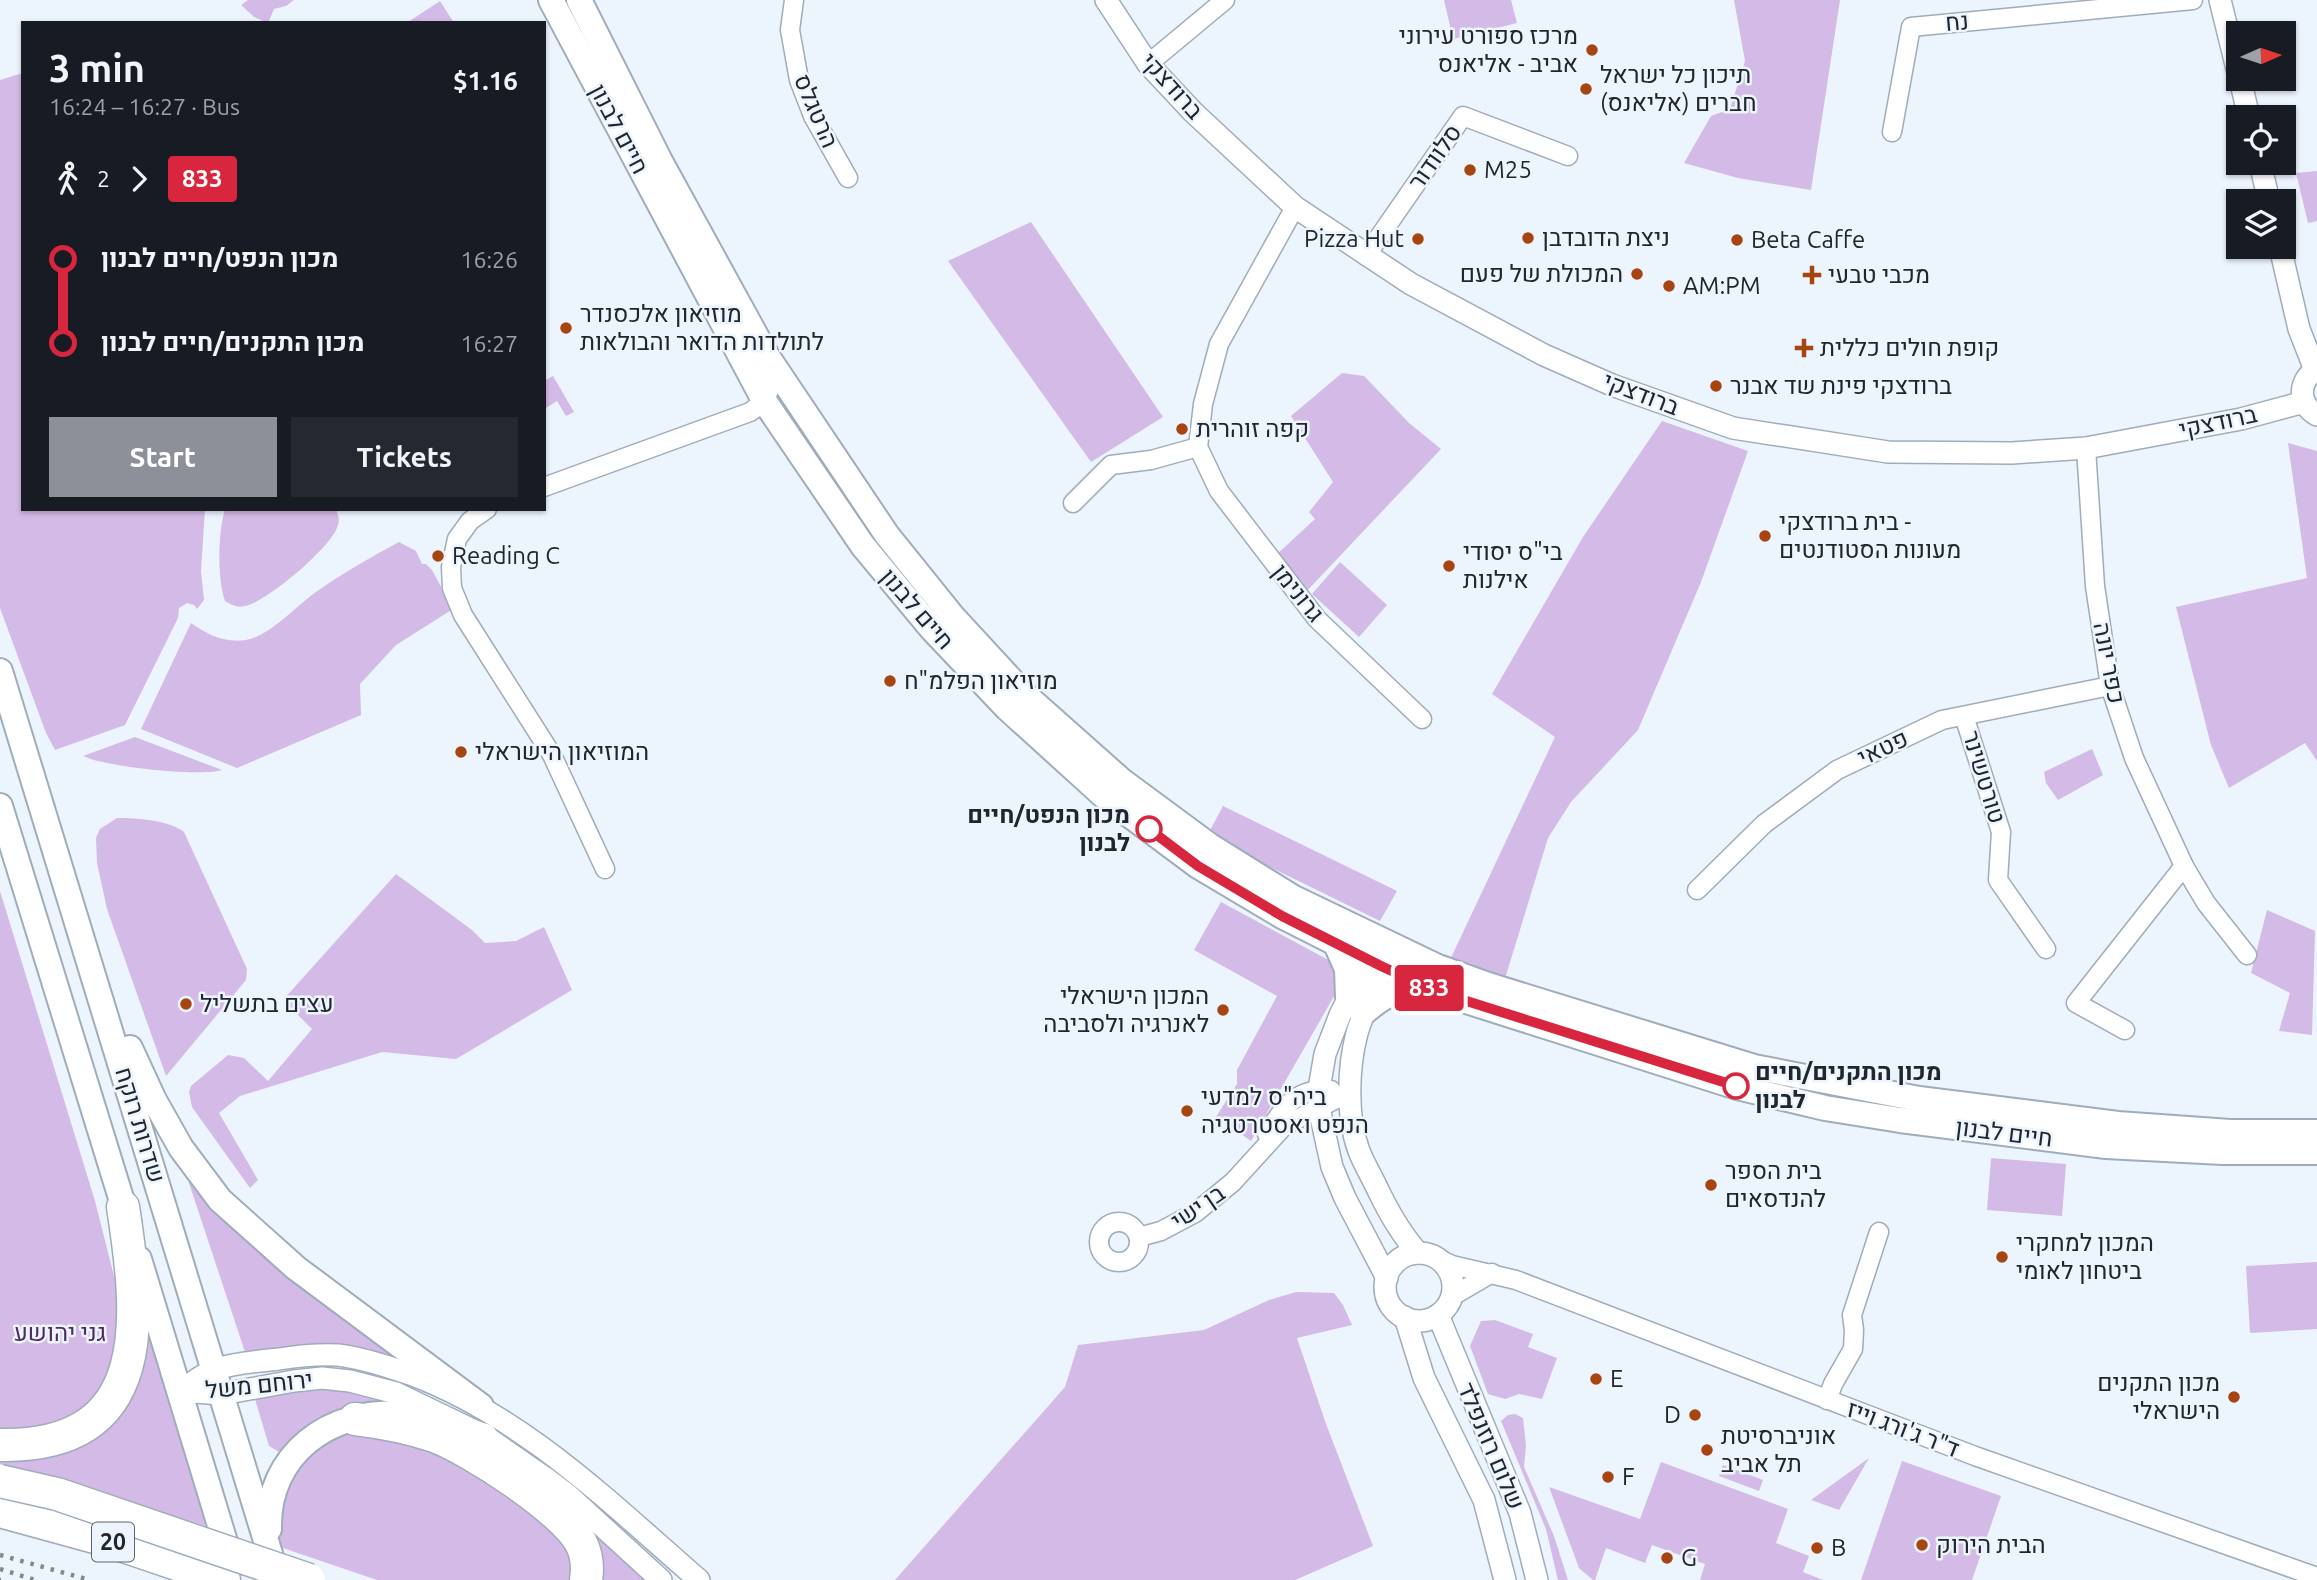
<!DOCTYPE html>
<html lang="en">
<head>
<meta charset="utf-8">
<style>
  :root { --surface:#171b24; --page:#242831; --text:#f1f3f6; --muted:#9ea1a6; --accent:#8c9099 }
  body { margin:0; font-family:Ubuntu,Heebo,sans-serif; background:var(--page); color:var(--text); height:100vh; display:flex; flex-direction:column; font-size:26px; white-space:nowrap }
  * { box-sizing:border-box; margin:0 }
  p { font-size:23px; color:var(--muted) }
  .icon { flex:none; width:38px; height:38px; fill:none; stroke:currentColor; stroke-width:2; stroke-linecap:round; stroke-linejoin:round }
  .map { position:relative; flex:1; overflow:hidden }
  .sheet { position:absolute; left:21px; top:21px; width:525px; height:490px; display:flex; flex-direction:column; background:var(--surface); border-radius:0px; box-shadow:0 2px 5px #0004 }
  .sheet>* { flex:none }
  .badge { padding:0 14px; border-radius:5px; font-size:24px; line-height:46px }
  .needle { width:46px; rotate:87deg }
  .fabs { position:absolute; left:2226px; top:21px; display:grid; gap:14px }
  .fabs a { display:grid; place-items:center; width:70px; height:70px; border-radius:0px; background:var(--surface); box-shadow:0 2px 5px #0004; font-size:35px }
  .map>.badge { position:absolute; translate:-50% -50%; box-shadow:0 0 0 4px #fff }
  .legs { display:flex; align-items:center; gap:10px; height:77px; padding:0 28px; font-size:23px }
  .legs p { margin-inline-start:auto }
  .summary { display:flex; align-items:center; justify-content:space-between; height:119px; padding:0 28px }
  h1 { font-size:38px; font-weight:700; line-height:52px }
  .button { display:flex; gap:14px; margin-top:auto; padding:14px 28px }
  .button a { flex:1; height:80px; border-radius:0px; background:var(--accent); color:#fff; font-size:28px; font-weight:700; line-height:80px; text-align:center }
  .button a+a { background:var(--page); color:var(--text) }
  ul { padding:0 28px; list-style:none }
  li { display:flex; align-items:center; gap:24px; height:84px; font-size:26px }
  li i { display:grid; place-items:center; width:10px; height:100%; margin:0 9px; background:currentColor }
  li i::after { content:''; width:18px; height:18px; margin:-9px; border:5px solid; border-radius:50%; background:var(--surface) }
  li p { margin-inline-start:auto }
  li:first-child i { background:linear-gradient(#0000 50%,currentColor 0) }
  li:last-child i { background:linear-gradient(currentColor 50%,#0000 0) }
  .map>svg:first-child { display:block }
  .green { fill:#d4bae6 }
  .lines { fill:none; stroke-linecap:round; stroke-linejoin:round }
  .minor-casing { stroke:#9facbb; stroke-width:21 }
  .tertiary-casing { stroke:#9facbb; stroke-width:24 }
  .secondary-casing { stroke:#9facbb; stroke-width:28 }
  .motorway-casing { stroke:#9facbb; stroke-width:35 }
  .minor { stroke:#fff; stroke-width:18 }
  .tertiary { stroke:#fff; stroke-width:21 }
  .secondary { stroke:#fff; stroke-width:24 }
  .motorway { stroke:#fff; stroke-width:32 }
  .rail { stroke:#828890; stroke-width:4.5; stroke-dasharray:3.5 7; stroke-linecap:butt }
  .motorway-bridge-casing { stroke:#9facbb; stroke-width:35; stroke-linecap:butt }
  .motorway-bridge { stroke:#fff; stroke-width:32 }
  .line-1-casing { stroke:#fff; stroke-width:16 }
  .line-1 { stroke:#d7263d; stroke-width:10 }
  .poi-dot { fill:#a7440f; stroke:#ecf4fe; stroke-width:2.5 }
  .stop-1-dot { fill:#fff; stroke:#d7263d; stroke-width:3.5 }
  .labels { text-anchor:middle; stroke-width:5; stroke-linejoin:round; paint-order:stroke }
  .shield { fill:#ecf4fe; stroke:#5e646b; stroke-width:2 }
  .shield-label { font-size:23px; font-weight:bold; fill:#21262c }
  .street-label { font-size:24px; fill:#21262c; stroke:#ecf4fe }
  .poi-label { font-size:24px; fill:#21262c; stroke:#ecf4fe; text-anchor:start }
  .stop-label { font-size:24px; font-weight:bold; fill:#21262c; stroke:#ecf4fe; text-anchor:end }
  .park-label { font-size:24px; fill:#4f2c63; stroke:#ecf4fe }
</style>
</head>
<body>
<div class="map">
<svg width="2317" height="1580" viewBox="0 0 2317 1580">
  <rect width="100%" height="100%" fill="#ecf4fe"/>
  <g class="green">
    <path d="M 248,0 L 294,0 L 286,6 L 274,9 L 268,23 L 254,17 L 241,5 Z"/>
    <path d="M 1444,0 L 1511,0 L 1517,23 L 1453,39 Z"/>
    <path d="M 1734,0 L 1840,0 L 1811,190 L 1738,178 L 1684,163 L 1711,116 L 1730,109 L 1745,61 Z"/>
    <path d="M 440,1 L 454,23 L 409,23 L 408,22 Z"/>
    <path d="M 23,73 L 23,509 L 205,509 L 201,571 L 204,600 L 197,609 L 194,605 L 187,603 L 179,608 L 178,618 L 125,725 L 55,750 L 46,733 L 0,608 L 0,80 Z"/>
    <path d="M 2317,171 L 2317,221 L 2308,223 L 2296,173 Z"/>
    <path d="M 1031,222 L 1163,417 L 1091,462 L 948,261 Z"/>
    <path d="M 1342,373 L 1364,376 L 1409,423 L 1441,449 L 1304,594 L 1274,557 L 1315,519 L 1309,512 L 1333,482 L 1291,416 Z"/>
    <path d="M 553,376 L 574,412 L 566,416 L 557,401 L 546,408 L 544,405 L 544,381 Z"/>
    <path d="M 1662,421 L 1748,451 L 1701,582 L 1638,730 L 1571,802 L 1548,838 L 1504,982 L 1449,962 L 1555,737 L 1492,694 L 1583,537 Z"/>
    <path d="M 2288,443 L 2317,451 L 2317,761 L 2305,743 L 2229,788 L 2211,745 L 2176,607 L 2307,578 Z"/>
    <path d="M 225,509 L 336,509 C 338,515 340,519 338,525 C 333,546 267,602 245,606 C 237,608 232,605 225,601 C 217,579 218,532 225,509 Z"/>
    <path d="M 399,542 L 416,551 L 422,564 L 426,564 L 432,570 L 453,609 L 396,645 L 360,684 L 361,715 L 237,768 L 141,729 L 191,623 C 208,635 224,643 246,640 C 270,636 296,606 316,592 C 343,573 371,557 399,542 Z"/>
    <path d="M 1340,562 L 1387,605 L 1359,637 L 1312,594 Z"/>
    <path d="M 135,737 L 222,770 C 198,777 106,767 83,756 Z"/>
    <path d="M 2092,749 L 2103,775 L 2058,800 L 2046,783 L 2044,772 Z"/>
    <path d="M 1223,806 L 1397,891 L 1380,921 L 1207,836 Z"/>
    <path d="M 117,818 C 137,818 168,820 184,832 L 247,969 L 246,980 L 166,1076 L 107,909 L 97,863 L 96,838 L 100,829 Z"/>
    <path d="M 396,874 L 472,930 L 485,943 L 516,941 L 544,927 L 572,990 L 456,1059 L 382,1052 L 240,1096 L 219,1113 L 258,1180 L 250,1188 L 192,1107 L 189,1092 L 191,1086 L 228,1055 L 244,1058 L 268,1081 L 312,1029 L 283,1000 Z"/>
    <path d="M 0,891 L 95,1201 L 119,1296 L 118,1355 L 95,1400 L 64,1423 L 0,1433 Z"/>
    <path d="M 1221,902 L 1334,963 L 1337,991 L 1251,1141 L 1216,1117 L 1237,1084 L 1237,1070 L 1277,996 L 1194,950 Z"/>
    <path d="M 2267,910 L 2315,931 L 2312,1035 L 2279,1031 L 2290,993 L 2251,973 Z"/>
    <path d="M 1991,1158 L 2066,1164 L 2062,1216 L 1987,1210 Z"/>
    <path d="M 186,1174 L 418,1364 L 246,1355 Z"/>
    <path d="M 2317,1262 L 2317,1329 L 2250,1333 L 2246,1266 Z"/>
    <path d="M 1296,1292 L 1334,1293 L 1343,1305 L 1352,1325 L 1297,1338 L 1326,1424 L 1373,1546 L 1295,1580 L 895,1580 L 1065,1387 L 1078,1345 L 1204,1330 L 1269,1300 Z"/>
    <path d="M 140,1296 L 206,1526 L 0,1464 L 0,1462 L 53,1450 L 83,1439 Z"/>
    <path d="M 1495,1320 L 1533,1334 L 1528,1347 L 1557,1358 L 1542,1399 L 1519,1394 L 1505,1399 L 1488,1394 L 1470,1346 L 1481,1321 Z"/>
    <path d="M 315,1390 L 343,1390 L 385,1396 L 384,1406 L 286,1456 L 269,1446 L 255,1399 L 291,1392 Z"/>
    <path d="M 1515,1414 L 1523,1418 L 1526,1446 L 1524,1467 L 1554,1536 L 1568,1580 L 1558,1580 L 1546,1529 L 1501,1421 L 1508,1415 Z"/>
    <path d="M 363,1428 L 471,1464 L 573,1546 L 575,1580 L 377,1580 L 277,1546 L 278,1516 L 285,1493 L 303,1460 L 333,1435 Z"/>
    <path d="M 1869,1458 L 1839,1510 L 1811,1500 Z"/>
    <path d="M 1902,1461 L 2001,1496 L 1972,1580 L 1861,1580 Z"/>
    <path d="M 1661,1462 L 1788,1509 L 1776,1543 L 1809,1556 L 1803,1572 L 1823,1580 L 1700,1580 L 1705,1564 L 1652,1545 L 1645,1563 L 1606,1548 L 1595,1580 L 1593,1580 L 1579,1568 L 1549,1487 L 1640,1519 Z"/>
    <path d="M 1723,1465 L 1763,1480 L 1759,1491 L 1719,1476 Z"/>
    <path d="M 566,1502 L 647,1580 L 596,1580 Z"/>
  </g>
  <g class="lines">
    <defs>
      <g id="minor">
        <path d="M 794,0 L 790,30 L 799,80 L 813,116 L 848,178"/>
        <path d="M 1148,64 L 1225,0"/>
        <path d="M 1892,132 L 1911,27 L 2193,0"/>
        <path d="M 1295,207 L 1219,344 L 1203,404 L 1198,447 L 1219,491 L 1317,619 L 1422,719"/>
        <path d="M 1366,256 L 1463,116 L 1568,156"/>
        <path d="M 2086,448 L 2095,586 L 2110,686 L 2134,758 L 2184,866 L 2206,903 L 2247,955"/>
        <path d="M 544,487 L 750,412 C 774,396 771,386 768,359"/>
        <path d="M 1073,503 L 1111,465 L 1151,460 L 1198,447"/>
        <path d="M 487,509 L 470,521 L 457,539 L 451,567 L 452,588 L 463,615 L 552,755 L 605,869"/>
        <path d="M 1964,716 L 2001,832 L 1998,880 L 2046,949"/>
        <path d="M 1697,890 L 1764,824 L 1837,770 L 1942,720 L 2110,686"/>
        <path d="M 2125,1030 L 2076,1003 L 2184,866"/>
        <path d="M 1267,1134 C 1283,1108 1296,1087 1331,1090"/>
        <circle cx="1119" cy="1242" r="20"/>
        <path d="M 1139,1237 L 1161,1231 L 1195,1213 L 1233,1182 L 1284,1126 L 1350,1092"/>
        <path d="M 1439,1259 L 1452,1265 L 1516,1280 L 1975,1456 L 2317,1577"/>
        <path d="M 1451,1297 L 1492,1273"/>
        <path d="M 1827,1400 L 1833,1384 L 1853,1349 L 1854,1330 L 1852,1315 L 1879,1232"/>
      </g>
      <g id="tertiary">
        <path d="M 1106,0 L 1148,64 L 1193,112 L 1295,207 L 1411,284 L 1544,355 L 1612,385 L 1733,428 L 1888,452 L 2012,453 L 2086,448 L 2241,419 L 2304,402"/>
        <path d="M 2220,0 L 2238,73"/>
        <path d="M 2240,79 L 2249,117"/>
        <path d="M 2260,163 L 2269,201"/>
        <path d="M 2280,247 L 2299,329 L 2315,370"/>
        <path d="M 2317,369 C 2298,380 2297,404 2317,415"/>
        <path d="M 1379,949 L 1368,959 L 1340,1015 L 1325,1054 L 1319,1089 L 1319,1108 L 1332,1167 L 1345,1198 L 1387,1278"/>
        <path d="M 1384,952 C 1381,980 1365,1006 1357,1033 C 1348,1067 1346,1117 1359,1151 C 1364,1164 1372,1177 1378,1190 C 1389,1213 1401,1234 1418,1253"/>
        <circle cx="1419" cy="1287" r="34"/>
        <path d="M 1438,1315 L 1520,1513 L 1537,1580"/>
        <path d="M 1405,1317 L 1424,1378 L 1484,1500 L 1505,1580"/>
        <path d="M 180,1391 C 191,1384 204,1373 216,1369 C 235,1363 259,1361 279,1359 C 298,1356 318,1354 338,1355 C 362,1358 386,1366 410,1374 C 523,1416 609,1502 699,1580"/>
        <path d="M 180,1391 L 222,1394 L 294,1381 L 322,1378 L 350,1381 L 396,1393 L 485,1436 L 544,1477 L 568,1495 L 661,1580"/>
      </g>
      <g id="secondary">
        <path d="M 551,0 L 765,402 L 863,546 L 932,629 L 1007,708 L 1104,796 L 1198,866 L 1282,916 L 1383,967 L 1438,992 L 1737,1087 L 1825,1108 L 1900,1120 L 2106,1146 L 2223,1152 L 2317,1152"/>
        <path d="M 579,0 L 660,161 L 767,356 L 887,535 L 953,617 L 1024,694 L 1122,781 L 1210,846 L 1292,897 L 1438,967 L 1488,985 L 1754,1067 L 1919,1099 L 2118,1124 L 2230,1132 L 2317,1132"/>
        <path d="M 0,671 L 278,1580"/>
        <path d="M 0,806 L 129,1224"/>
        <path d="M 1335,942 L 1347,969 L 1348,997"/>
        <path d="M 1362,1014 C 1385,994 1396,988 1427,991"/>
        <path d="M 130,1048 L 154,1100 L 181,1148 L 220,1200 L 296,1268 L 481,1406"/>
        <path d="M 139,1259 L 232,1565"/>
        <path d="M 269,1529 C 267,1454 330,1409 401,1414 C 431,1416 457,1427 485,1436"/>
      </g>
      <g id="motorway">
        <path d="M 355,1419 C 381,1422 408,1427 434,1436 C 470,1449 564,1510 581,1543 C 587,1555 588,1568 586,1580"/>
        <path d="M 0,1445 C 155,1448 140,1317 123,1207"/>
        <path d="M 0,1511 L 106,1540 L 224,1580"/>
      </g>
    </defs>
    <use href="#minor" class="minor-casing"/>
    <use href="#tertiary" class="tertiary-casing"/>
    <use href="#secondary" class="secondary-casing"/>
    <use href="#motorway" class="motorway-casing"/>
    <use href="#minor" class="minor"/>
    <use href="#tertiary" class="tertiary"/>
    <use href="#secondary" class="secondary"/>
    <use href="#motorway" class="motorway"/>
    <g class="rail">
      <path d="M 0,1555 L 90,1580"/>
      <path d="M 0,1569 L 35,1580"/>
      <path d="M 0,1580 L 1,1580"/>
    </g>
    <defs>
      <path id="motorway-bridge" d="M 0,1481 L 57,1494 L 309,1580"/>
    </defs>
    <use href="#motorway-bridge" class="motorway-bridge-casing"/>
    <use href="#motorway-bridge" class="motorway-bridge"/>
  </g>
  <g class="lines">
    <defs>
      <path id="line-1" d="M 1149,829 L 1198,866 L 1282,916 L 1383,967 L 1438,992 L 1736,1086"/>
    </defs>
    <use href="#line-1" class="line-1-casing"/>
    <use href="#line-1" class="line-1"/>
  </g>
  <g class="poi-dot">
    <circle cx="1592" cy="50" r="7"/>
    <circle cx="1586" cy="89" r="7"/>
    <circle cx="1470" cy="170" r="7"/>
    <circle cx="1528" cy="238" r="7"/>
    <circle cx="1418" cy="239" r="7"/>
    <circle cx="1737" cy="240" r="7"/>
    <circle cx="1637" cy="274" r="7"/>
    <path d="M1808.5 264.5h7v7h7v7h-7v7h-7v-7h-7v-7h7z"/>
    <circle cx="1669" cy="286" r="7"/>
    <circle cx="566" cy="328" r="7"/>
    <path d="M1800.5 337.5h7v7h7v7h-7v7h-7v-7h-7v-7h7z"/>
    <circle cx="1716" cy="386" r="7"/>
    <circle cx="1182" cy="429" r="7"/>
    <circle cx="1765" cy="536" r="7"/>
    <circle cx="438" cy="556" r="7"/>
    <circle cx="1449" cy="566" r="7"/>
    <circle cx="890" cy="681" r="7"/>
    <circle cx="461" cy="752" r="7"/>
    <circle cx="186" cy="1004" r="7"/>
    <circle cx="1223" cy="1010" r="7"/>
    <circle cx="1187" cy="1111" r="7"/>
    <circle cx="1711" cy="1185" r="7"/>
    <circle cx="2002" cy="1257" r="7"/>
    <circle cx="1596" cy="1379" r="7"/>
    <circle cx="2234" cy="1397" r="7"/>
    <circle cx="1695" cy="1415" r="7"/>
    <circle cx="1707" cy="1450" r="7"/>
    <circle cx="1608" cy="1477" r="7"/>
    <circle cx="1922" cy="1545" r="7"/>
    <circle cx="1817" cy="1548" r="7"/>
    <circle cx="1667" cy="1558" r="7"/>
  </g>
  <g class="stop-1-dot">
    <circle cx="1149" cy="829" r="12"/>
    <circle cx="1736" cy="1086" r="12"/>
  </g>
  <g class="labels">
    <rect class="shield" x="92" y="1522.5" width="42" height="39" rx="5"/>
    <g class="shield-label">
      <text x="113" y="1550">20</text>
    </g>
    <g class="street-label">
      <text transform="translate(1957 22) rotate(-5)" y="8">נח</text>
      <text transform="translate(1172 86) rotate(48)" y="8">ברודצקי</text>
      <text transform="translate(816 111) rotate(67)" y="8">הרטגלס</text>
      <text transform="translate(619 129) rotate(62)" y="8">חיים לבנון</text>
      <text transform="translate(1435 157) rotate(-55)" y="8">סלוודור</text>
      <text transform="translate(1641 394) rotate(21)" y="8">ברודצקי</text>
      <text transform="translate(2218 422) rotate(-12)" y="8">ברודצקי</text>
      <text transform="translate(1298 593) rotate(51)" y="8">גרונימן</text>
      <text transform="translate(917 609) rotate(49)" y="8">חיים לבנון</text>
      <text transform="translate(2109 663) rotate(79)" y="8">כפר יונה</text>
      <text transform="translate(1883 748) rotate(-25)" y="8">פטאי</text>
      <text transform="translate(1984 777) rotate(73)" y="8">טורטשינר</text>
      <text transform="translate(140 1125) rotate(73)" y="8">שדרות רוקח</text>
      <text transform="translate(2004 1133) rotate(7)" y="8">חיים לבנון</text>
      <text transform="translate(1198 1207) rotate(-34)" y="8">בן ישי</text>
      <text transform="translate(259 1385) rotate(-6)" y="8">ירוחם משל</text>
      <text transform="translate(1903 1429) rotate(21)" y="8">ד"ר ג'ורג וייז</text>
      <text transform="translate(1491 1446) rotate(67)" y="8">שלום רוזנפלד</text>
    </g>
    <g class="poi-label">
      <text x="1578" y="44" text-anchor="end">מרכז ספורט עירוני<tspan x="1578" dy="28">אביב - אליאנס</tspan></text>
      <text x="1600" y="83">תיכון כל ישראל<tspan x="1600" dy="28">חברים (אליאנס)</tspan></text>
      <text x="1484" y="178">M25</text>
      <text x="1542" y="246">ניצת הדובדבן</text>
      <text x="1404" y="247" text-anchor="end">Pizza Hut</text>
      <text x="1751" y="248">Beta Caffe</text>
      <text x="1623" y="282" text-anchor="end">המכולת של פעם</text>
      <text x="1828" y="283">מכבי טבעי</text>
      <text x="1683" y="294">AM:PM</text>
      <text x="580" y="322">מוזיאון אלכסנדר<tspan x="580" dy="28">לתולדות הדואר והבולאות</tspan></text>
      <text x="1820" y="356">קופת חולים כללית</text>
      <text x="1730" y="394">ברודצקי פינת שד אבנר</text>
      <text x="1196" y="437">קפה זוהרית</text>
      <text x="1779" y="530">בית ברודצקי -<tspan x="1779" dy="28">מעונות הסטודנטים</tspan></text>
      <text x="1463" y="560">בי"ס יסודי<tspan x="1463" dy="28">אילנות</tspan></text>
      <text x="452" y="564">Reading C</text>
      <text x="904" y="689">מוזיאון הפלמ"ח</text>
      <text x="475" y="760">המוזיאון הישראלי</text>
      <text x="1209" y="1004" text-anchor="end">המכון הישראלי<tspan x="1209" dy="28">לאנרגיה ולסביבה</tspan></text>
      <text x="200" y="1012">עצים בתשליל</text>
      <text x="1201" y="1105">ביה"ס למדעי<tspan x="1201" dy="28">הנפט ואסטרטגיה</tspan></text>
      <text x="1725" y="1179">בית הספר<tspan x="1725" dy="28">להנדסאים</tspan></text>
      <text x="2016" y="1251">המכון למחקרי<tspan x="2016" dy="28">ביטחון לאומי</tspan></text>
      <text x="1610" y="1387">E</text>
      <text x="2220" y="1391" text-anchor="end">מכון התקנים<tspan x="2220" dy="28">הישראלי</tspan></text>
      <text x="1681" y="1423" text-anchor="end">D</text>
      <text x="1721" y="1444">אוניברסיטת<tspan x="1721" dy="28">תל אביב</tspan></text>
      <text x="1622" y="1485">F</text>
      <text x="1936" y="1553">הבית הירוק</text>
      <text x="1831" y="1556">B</text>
      <text x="1681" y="1566">G</text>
    </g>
    <g class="stop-label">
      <text x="1130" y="823">מכון הנפט/חיים<tspan x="1130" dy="28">לבנון</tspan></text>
      <text x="1755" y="1080" text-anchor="start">מכון התקנים/חיים<tspan x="1755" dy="28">לבנון</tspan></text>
    </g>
    <g class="park-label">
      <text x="60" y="1341">גני יהושע</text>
    </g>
  </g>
</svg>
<div class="fabs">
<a><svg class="needle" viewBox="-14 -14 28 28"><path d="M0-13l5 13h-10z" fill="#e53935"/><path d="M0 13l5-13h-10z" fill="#9ea1a6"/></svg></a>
<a><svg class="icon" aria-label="locate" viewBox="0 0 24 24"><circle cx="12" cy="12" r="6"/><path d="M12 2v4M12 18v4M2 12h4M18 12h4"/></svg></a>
<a><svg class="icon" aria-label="layers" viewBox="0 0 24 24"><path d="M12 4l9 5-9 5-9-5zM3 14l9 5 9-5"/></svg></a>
</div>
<b class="badge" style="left:1429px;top:988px;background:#d7263d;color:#fff">833</b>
<section class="sheet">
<div class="summary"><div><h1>3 min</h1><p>16:24 – 16:27 · Bus</p></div><b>$1.16</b></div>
<div class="legs"><svg class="icon" aria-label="walk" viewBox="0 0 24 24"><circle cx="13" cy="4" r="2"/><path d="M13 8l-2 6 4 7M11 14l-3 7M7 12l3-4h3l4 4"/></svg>2<svg class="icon" aria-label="forward" viewBox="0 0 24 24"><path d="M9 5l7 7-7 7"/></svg><b class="badge" style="background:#d7263d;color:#fff">833</b></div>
<ul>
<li><i style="color:#d7263d"></i><b>מכון הנפט/חיים לבנון</b><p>16:26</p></li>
<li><i style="color:#d7263d"></i><b>מכון התקנים/חיים לבנון</b><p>16:27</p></li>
</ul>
<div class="button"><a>Start</a><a>Tickets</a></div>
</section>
</div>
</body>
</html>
